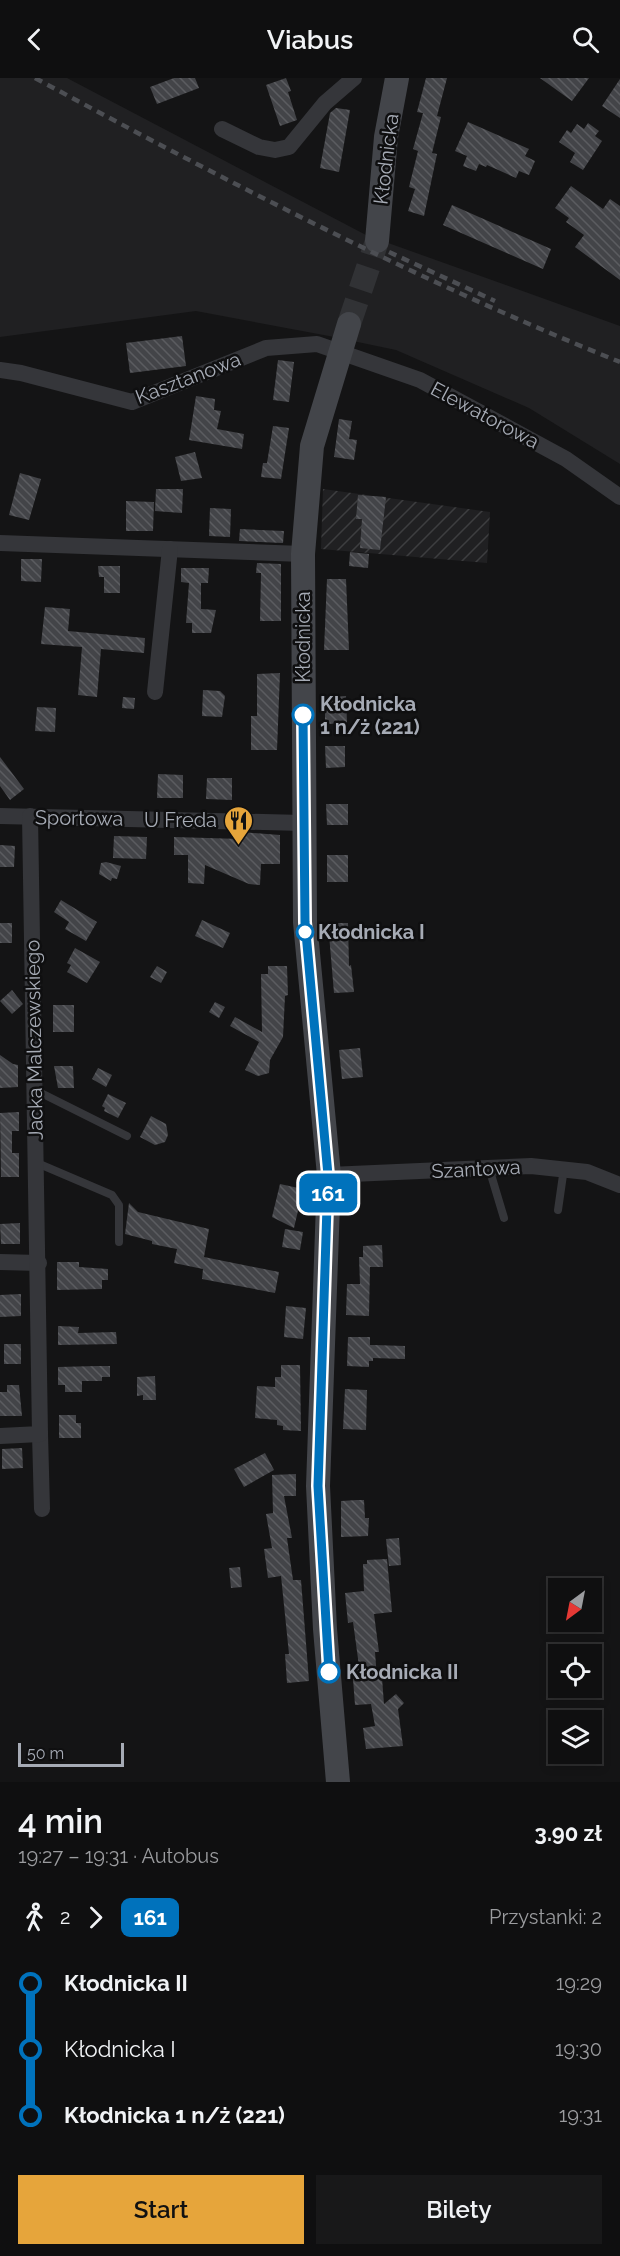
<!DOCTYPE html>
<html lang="pl">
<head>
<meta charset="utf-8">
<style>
  :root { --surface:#0f0f10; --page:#181819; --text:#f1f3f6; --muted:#9b9c9f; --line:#2f2f30; --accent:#e6a53b }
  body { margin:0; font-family:Raleway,sans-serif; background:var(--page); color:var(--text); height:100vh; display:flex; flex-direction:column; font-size:22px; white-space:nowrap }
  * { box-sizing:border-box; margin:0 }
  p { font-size:20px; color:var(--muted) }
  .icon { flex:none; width:33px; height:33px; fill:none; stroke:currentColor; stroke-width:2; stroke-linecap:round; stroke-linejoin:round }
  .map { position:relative; height:1704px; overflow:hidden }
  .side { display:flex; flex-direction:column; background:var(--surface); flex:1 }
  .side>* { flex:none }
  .badge { padding:0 12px; border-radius:9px; font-size:21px; line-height:39px }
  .needle { width:39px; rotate:212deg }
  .buttons { position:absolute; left:548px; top:1500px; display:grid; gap:12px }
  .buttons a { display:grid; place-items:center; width:54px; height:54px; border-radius:0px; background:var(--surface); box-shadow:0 3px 9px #0003,0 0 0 2px var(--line); font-size:30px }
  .scale { position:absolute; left:18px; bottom:15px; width:106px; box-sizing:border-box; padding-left:6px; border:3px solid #a6abb5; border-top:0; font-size:16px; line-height:21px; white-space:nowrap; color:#a6abb5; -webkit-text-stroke:4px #0f0f10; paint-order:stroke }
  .map>.badge { position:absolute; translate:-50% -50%; box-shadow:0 0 0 3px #fff }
  .legs { display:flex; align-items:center; gap:9px; height:66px; padding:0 18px; font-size:20px }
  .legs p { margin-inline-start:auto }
  .headline { display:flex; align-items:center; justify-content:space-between; height:102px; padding:0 18px }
  h1 { font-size:33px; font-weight:600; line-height:45px }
  .primary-button { display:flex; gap:12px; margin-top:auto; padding:12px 18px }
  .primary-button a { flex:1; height:69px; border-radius:0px; background:var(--accent); color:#111; font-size:24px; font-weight:600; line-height:69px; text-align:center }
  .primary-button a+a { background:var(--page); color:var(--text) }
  ul { padding:0 18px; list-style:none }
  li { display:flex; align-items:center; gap:21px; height:66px; font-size:22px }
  li i { display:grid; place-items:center; width:9px; height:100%; margin:0 8px; background:currentColor }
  li i::after { content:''; width:15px; height:15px; margin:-8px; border:4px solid; border-radius:50%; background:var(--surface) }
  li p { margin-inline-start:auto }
  li:first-child i { background:linear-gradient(#0000 50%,currentColor 0) }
  li:last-child i { background:linear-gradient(currentColor 50%,#0000 0) }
  header { display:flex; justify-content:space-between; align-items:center; height:78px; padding:0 18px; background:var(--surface); font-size:27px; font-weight:600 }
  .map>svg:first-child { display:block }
  .built { fill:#202022 }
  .industrial { fill:url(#industrial-furrows) }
  .building { fill:url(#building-back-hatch) }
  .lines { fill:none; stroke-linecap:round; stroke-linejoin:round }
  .secondary-tunnel { stroke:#313235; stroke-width:24; stroke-dasharray:24 12; stroke-linecap:butt }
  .lane { stroke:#35363a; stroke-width:8 }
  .street { stroke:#35363a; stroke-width:16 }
  .secondary { stroke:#43454a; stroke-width:24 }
  .rail { stroke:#4c4e53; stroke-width:4.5; stroke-dasharray:8 6; stroke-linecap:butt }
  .line-1-casing { stroke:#fff; stroke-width:14 }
  .line-1 { stroke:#0072bc; stroke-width:9 }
  .stop-1-dot { fill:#fff; stroke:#0072bc; stroke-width:3 }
  .labels { text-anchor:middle; stroke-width:5; stroke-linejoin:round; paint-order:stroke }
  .street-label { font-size:20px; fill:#a6abb5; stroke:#0f0f10 }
  .stop-label { font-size:20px; font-weight:bold; fill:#a6abb5; stroke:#0f0f10; text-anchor:start }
  .poi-label { font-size:20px; fill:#a6abb5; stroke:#0f0f10; text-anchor:end }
</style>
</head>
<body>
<header><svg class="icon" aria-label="back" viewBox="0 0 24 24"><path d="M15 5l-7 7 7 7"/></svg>Viabus<svg class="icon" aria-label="search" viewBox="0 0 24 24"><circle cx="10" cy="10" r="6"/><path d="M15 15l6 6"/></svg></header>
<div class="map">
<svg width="620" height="1704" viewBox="0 0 620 1704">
  <defs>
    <pattern id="industrial-furrows" width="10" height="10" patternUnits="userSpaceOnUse" patternTransform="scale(1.5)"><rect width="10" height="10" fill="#202022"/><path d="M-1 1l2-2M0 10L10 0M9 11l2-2" fill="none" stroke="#3d3e40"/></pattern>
    <pattern id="building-back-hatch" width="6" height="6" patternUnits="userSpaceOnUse" patternTransform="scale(1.5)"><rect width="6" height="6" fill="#434448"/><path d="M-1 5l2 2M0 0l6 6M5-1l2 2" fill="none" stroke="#5b5c60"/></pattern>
  </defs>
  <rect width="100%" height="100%" fill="#141415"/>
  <path class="built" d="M 0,0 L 67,0 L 366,157 L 620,248 L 620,386 L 529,330 L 396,272 L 329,258 L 196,233 L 0,259 Z"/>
  <path class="industrial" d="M 323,411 L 490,434 L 487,485 L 321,471 Z"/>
  <g class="building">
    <path d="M 174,0 L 195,0 L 199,10 L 157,26 L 150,9 Z"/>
    <path d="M 286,0 L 291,13 L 288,14 L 297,42 L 280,48 L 266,7 Z"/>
    <path d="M 426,0 L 447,0 L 437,38 L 441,39 L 432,75 L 437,76 L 424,138 L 408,133 L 415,111 L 409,109 L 418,73 L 413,71 L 423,35 L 417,34 Z"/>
    <path d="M 540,0 L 589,0 L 572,23 Z"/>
    <path d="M 620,1 L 620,40 L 602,28 Z"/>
    <path d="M 336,30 L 350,32 L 339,94 L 320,90 L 330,35 Z"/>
    <path d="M 468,44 L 529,71 L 525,78 L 535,83 L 529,97 L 519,93 L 516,100 L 487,87 L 486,89 L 479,86 L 476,93 L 463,88 L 467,78 L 455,73 Z"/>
    <path d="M 588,45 L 599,53 L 595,58 L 602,63 L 583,92 L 570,84 L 575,75 L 559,64 L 567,52 L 571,55 L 577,46 L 584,51 Z"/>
    <path d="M 571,108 L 603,131 L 610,121 L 620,128 L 620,202 L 575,169 L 584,157 L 566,144 L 569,140 L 555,130 Z"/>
    <path d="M 452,127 L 551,171 L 543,191 L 443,147 Z"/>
    <path d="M 182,258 L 186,288 L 130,295 L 126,265 Z"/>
    <path d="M 278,282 L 294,284 L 289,324 L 273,322 Z"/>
    <path d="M 196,318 L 215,321 L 214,332 L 221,333 L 217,351 L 244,356 L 242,371 L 189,362 Z"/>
    <path d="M 339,341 L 352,343 L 349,361 L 357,362 L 354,382 L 334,379 Z"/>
    <path d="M 273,348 L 289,350 L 281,401 L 261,399 L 263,385 L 267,385 Z"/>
    <path d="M 195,374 L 202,400 L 181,403 L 175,379 Z"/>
    <path d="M 20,395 L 41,401 L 29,442 L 9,437 Z"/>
    <path d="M 156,411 L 183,411 L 182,435 L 155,433 Z"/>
    <path d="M 358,417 L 386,419 L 380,472 L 360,470 L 362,441 L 356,441 Z"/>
    <path d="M 126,423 L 154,424 L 153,453 L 126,453 Z"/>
    <path d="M 210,430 L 231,431 L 230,459 L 209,458 Z"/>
    <path d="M 240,451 L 284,453 L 283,465 L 239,463 Z"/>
    <path d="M 350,474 L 369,476 L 368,490 L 349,488 Z"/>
    <path d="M 21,481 L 42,481 L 41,504 L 21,503 Z"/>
    <path d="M 257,485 L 281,486 L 281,543 L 260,543 L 261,495 L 256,495 Z"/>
    <path d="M 98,488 L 120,488 L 120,515 L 104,515 L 104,499 L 99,499 Z"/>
    <path d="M 181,490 L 209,490 L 208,505 L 201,505 L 201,531 L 216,532 L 211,555 L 192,555 L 192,545 L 186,545 L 189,505 L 181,504 Z"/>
    <path d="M 327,501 L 346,501 L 349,572 L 324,572 Z"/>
    <path d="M 45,529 L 70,531 L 68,553 L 145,560 L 144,575 L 101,571 L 97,619 L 78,617 L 82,569 L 41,566 Z"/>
    <path d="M 280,595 L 277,672 L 251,672 L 251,638 L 257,638 L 257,596 Z"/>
    <path d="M 203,612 L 220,613 L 225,618 L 222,639 L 202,638 Z"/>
    <path d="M 346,618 L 347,645 L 325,646 L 325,619 Z"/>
    <path d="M 123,619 L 135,620 L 134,631 L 122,630 Z"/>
    <path d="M 37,629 L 56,630 L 55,654 L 35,653 Z"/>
    <path d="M 325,668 L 345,668 L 345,689 L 326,690 Z"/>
    <path d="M 0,679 L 24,711 L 10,722 L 0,708 Z"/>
    <path d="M 158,696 L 183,697 L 183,720 L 157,720 Z"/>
    <path d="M 207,700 L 232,700 L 232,722 L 206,721 Z"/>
    <path d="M 326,726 L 348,726 L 348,747 L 327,747 Z"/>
    <path d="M 241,754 L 280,757 L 280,786 L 261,786 L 260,807 L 249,806 L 205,787 L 204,806 L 188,805 L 188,777 L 174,777 L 174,759 L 241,761 Z"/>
    <path d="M 114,758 L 147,759 L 146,781 L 113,780 Z"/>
    <path d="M 0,767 L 15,768 L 14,789 L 0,789 Z"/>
    <rect x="327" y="777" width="21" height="27"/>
    <path d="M 106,784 L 121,788 L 117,801 L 112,800 L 111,803 L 99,796 L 101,785 Z"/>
    <path d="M 61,822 L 97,844 L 86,863 L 65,851 L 69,844 L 54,834 Z"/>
    <path d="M 202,842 L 230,855 L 223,870 L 195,858 Z"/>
    <rect x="0" y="845" width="12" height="20"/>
    <path d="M 328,845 L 348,845 L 349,888 L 351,887 L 354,914 L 334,915 Z"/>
    <path d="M 75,870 L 100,884 L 87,905 L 67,894 L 71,887 L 67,885 Z"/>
    <path d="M 157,888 L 167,894 L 161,905 L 150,899 Z"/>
    <path d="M 268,888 L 287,888 L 288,917 L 285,918 L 283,959 L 270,982 L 269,995 L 258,998 L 245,992 L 259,964 L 230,948 L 235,939 L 262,954 L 261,896 L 268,896 Z"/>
    <path d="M 12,912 L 23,926 L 12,936 L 0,923 Z"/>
    <path d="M 215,924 L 225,929 L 219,940 L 209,934 Z"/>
    <rect x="53" y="927" width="21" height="27"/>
    <path d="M 360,970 L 363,999 L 342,1001 L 339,972 Z"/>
    <path d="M 0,977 L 13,986 L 18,987 L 18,1009 L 0,1010 Z"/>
    <path d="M 54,988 L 73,988 L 74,1010 L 58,1010 Z"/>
    <path d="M 98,990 L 112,997 L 106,1009 L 92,1001 Z"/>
    <path d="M 108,1016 L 126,1025 L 118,1040 L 104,1033 L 105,1030 L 102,1028 Z"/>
    <path d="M 19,1034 L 19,1053 L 12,1053 L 12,1075 L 19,1075 L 19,1099 L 1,1099 L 0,1035 Z"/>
    <path d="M 151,1038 L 166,1046 L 168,1057 L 165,1064 L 155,1067 L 140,1059 Z"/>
    <path d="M 280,1106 L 303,1111 L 294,1150 L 272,1139 Z"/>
    <path d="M 129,1125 L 138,1134 L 209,1151 L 204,1179 L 279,1194 L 275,1215 L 202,1201 L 203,1191 L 174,1185 L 177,1171 L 152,1166 L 152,1163 L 125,1156 Z"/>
    <path d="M 20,1145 L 20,1166 L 1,1166 L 0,1146 Z"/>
    <path d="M 285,1151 L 303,1154 L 300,1172 L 282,1169 Z"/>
    <path d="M 382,1167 L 383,1189 L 370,1189 L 369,1238 L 346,1237 L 347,1206 L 360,1206 L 359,1179 L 363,1179 L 363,1168 Z"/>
    <path d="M 57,1184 L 79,1184 L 79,1189 L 108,1191 L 108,1202 L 102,1202 L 102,1211 L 57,1212 Z"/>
    <path d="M 21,1216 L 21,1238 L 0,1239 L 0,1217 Z"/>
    <path d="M 286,1228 L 306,1230 L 303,1261 L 284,1259 Z"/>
    <path d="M 58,1248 L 79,1249 L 78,1255 L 116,1254 L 117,1266 L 58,1267 Z"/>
    <path d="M 348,1259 L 370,1259 L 370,1267 L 374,1267 L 405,1268 L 405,1281 L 373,1280 L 373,1283 L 369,1283 L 369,1289 L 347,1288 Z"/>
    <rect x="4" y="1266" width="17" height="20"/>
    <path d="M 281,1287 L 300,1287 L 301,1353 L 283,1352 L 283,1348 L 277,1347 L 277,1342 L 255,1340 L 257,1308 L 275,1309 L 275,1299 L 281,1299 Z"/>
    <path d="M 97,1288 L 110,1288 L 110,1299 L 102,1299 L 102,1303 L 82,1303 L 82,1314 L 65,1314 L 65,1307 L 58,1307 L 58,1289 Z"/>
    <path d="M 155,1298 L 156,1322 L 143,1322 L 143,1317 L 137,1318 L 137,1299 Z"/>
    <path d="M 7,1307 L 19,1307 L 22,1338 L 0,1338 L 0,1314 L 7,1314 Z"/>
    <path d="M 345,1311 L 367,1312 L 366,1352 L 343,1351 Z"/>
    <path d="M 59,1337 L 76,1337 L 76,1345 L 81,1345 L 81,1360 L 59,1360 Z"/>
    <path d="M 22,1370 L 23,1390 L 2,1391 L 2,1371 Z"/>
    <path d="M 265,1375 L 274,1392 L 244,1409 L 234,1391 Z"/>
    <path d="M 296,1396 L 296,1418 L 284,1418 L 292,1460 L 287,1460 L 293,1502 L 301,1502 L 309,1603 L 287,1605 L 285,1576 L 289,1576 L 281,1498 L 268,1500 L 264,1471 L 272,1470 L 266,1436 L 273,1435 L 272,1397 Z"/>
    <path d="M 357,1422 L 364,1422 L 365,1440 L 369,1440 L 368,1458 L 341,1459 L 341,1423 Z"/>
    <path d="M 399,1460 L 401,1487 L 389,1488 L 386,1461 Z"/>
    <path d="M 387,1481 L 392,1534 L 374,1536 L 379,1574 L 375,1574 L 377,1600 L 382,1600 L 384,1626 L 396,1616 L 404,1625 L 398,1631 L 403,1668 L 366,1671 L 363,1650 L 375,1648 L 371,1626 L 355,1627 L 352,1588 L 359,1588 L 353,1544 L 348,1545 L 345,1515 L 364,1513 L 363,1486 L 367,1486 L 367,1482 Z"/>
    <path d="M 240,1489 L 242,1509 L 231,1510 L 229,1490 Z"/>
  </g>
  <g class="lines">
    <path class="secondary-tunnel" d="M 349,246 L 377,163"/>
    <g class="lane">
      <path d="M 35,1012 L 127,1058"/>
      <path d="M 37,1085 L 112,1117 L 119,1127 L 119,1164"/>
      <path d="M 489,1090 L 504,1140"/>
      <path d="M 558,1132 L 564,1090"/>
    </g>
    <g class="street">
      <path d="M 222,51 L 259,69 L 275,72 L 289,69 L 325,25 L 354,0"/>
      <path d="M 0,292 L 21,295 L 132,324 L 266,270 L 317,266 L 420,302 L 566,381 L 620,419"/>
      <path d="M 0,465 L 303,476"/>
      <path d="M 155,614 L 170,471"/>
      <path d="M 0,738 L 303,745"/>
      <path d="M 329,1097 L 531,1088 L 587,1094 L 620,1107"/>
      <path d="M 0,1184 L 39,1185"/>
      <path d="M 40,1356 L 42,1431"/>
      <path d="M 0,1358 L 40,1356 L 30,738"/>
    </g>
    <g class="secondary">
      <path d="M 377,163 L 386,59 L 397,0"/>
      <path d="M 338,1704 L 325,1551 L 318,1408 L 329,1097 L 305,844 L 303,476 L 312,368 L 349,246"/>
    </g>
    <g class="rail">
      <path d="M 35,0 C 228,104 416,202 620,284"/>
      <path d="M 389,174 L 495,223"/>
    </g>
  </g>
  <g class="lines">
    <defs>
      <path id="line-1" d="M 303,637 L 305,844 L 328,1097 L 318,1408 L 329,1594"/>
    </defs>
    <use href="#line-1" class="line-1-casing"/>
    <use href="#line-1" class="line-1"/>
  </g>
  <defs>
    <symbol id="restaurant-pin" viewBox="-11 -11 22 30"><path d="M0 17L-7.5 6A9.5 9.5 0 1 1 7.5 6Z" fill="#e6a53b" stroke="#0f0f10"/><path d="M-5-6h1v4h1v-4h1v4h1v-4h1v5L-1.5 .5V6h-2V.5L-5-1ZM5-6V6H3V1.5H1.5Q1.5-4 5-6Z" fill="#111"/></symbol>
  </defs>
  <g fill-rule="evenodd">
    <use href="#restaurant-pin" x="222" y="726" width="33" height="45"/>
  </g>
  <g class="stop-1-dot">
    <circle cx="303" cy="637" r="10"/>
    <circle cx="305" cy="854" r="8"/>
    <circle cx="329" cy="1594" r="10"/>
  </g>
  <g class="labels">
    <g class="street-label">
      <text transform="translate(386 81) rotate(-83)" y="7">Kłodnicka</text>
      <text transform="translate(188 300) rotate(-21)" y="7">Kasztanowa</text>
      <text transform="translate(485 337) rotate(28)" y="7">Elewatorowa</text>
      <text transform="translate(303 559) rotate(-90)" y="7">Kłodnicka</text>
      <text transform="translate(79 740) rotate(1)" y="7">Sportowa</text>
      <text transform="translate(34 962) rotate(-91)" y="7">Jacka Malczewskiego</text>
      <text transform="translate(476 1091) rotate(-3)" y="7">Szantowa</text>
    </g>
    <g class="stop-label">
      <text x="320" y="633">Kłodnicka<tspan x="320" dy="23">1 n/ż (221)</tspan></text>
      <text x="318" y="861">Kłodnicka I</text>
      <text x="346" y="1601">Kłodnicka II</text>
    </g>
    <g class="poi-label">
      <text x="217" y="749">U Freda</text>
    </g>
  </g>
</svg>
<div class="buttons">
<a><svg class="needle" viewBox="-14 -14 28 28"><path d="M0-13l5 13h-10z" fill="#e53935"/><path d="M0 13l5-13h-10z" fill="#9b9c9f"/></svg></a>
<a><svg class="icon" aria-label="locate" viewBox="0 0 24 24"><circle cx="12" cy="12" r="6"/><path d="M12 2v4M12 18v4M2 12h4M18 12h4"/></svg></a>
<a><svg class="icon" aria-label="layers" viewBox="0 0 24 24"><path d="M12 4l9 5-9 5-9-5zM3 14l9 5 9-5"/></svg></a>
</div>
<div class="scale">50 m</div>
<b class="badge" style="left:328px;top:1115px;background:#0072bc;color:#fff">161</b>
</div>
<section class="side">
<div class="headline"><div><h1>4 min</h1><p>19:27 – 19:31 · Autobus</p></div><b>3.90 zł</b></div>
<div class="legs"><svg class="icon" aria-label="walk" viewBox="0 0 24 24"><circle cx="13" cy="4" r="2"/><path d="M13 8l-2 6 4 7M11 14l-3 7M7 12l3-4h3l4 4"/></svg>2<svg class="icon" aria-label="forward" viewBox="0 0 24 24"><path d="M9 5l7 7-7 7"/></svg><b class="badge" style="background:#0072bc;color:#fff">161</b><p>Przystanki: 2</p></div>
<ul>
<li><i style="color:#0072bc"></i><b>Kłodnicka II</b><p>19:29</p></li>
<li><i style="color:#0072bc"></i><span>Kłodnicka I</span><p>19:30</p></li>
<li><i style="color:#0072bc"></i><b>Kłodnicka 1 n/ż (221)</b><p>19:31</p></li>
</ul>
<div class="primary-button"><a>Start</a><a>Bilety</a></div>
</section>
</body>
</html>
